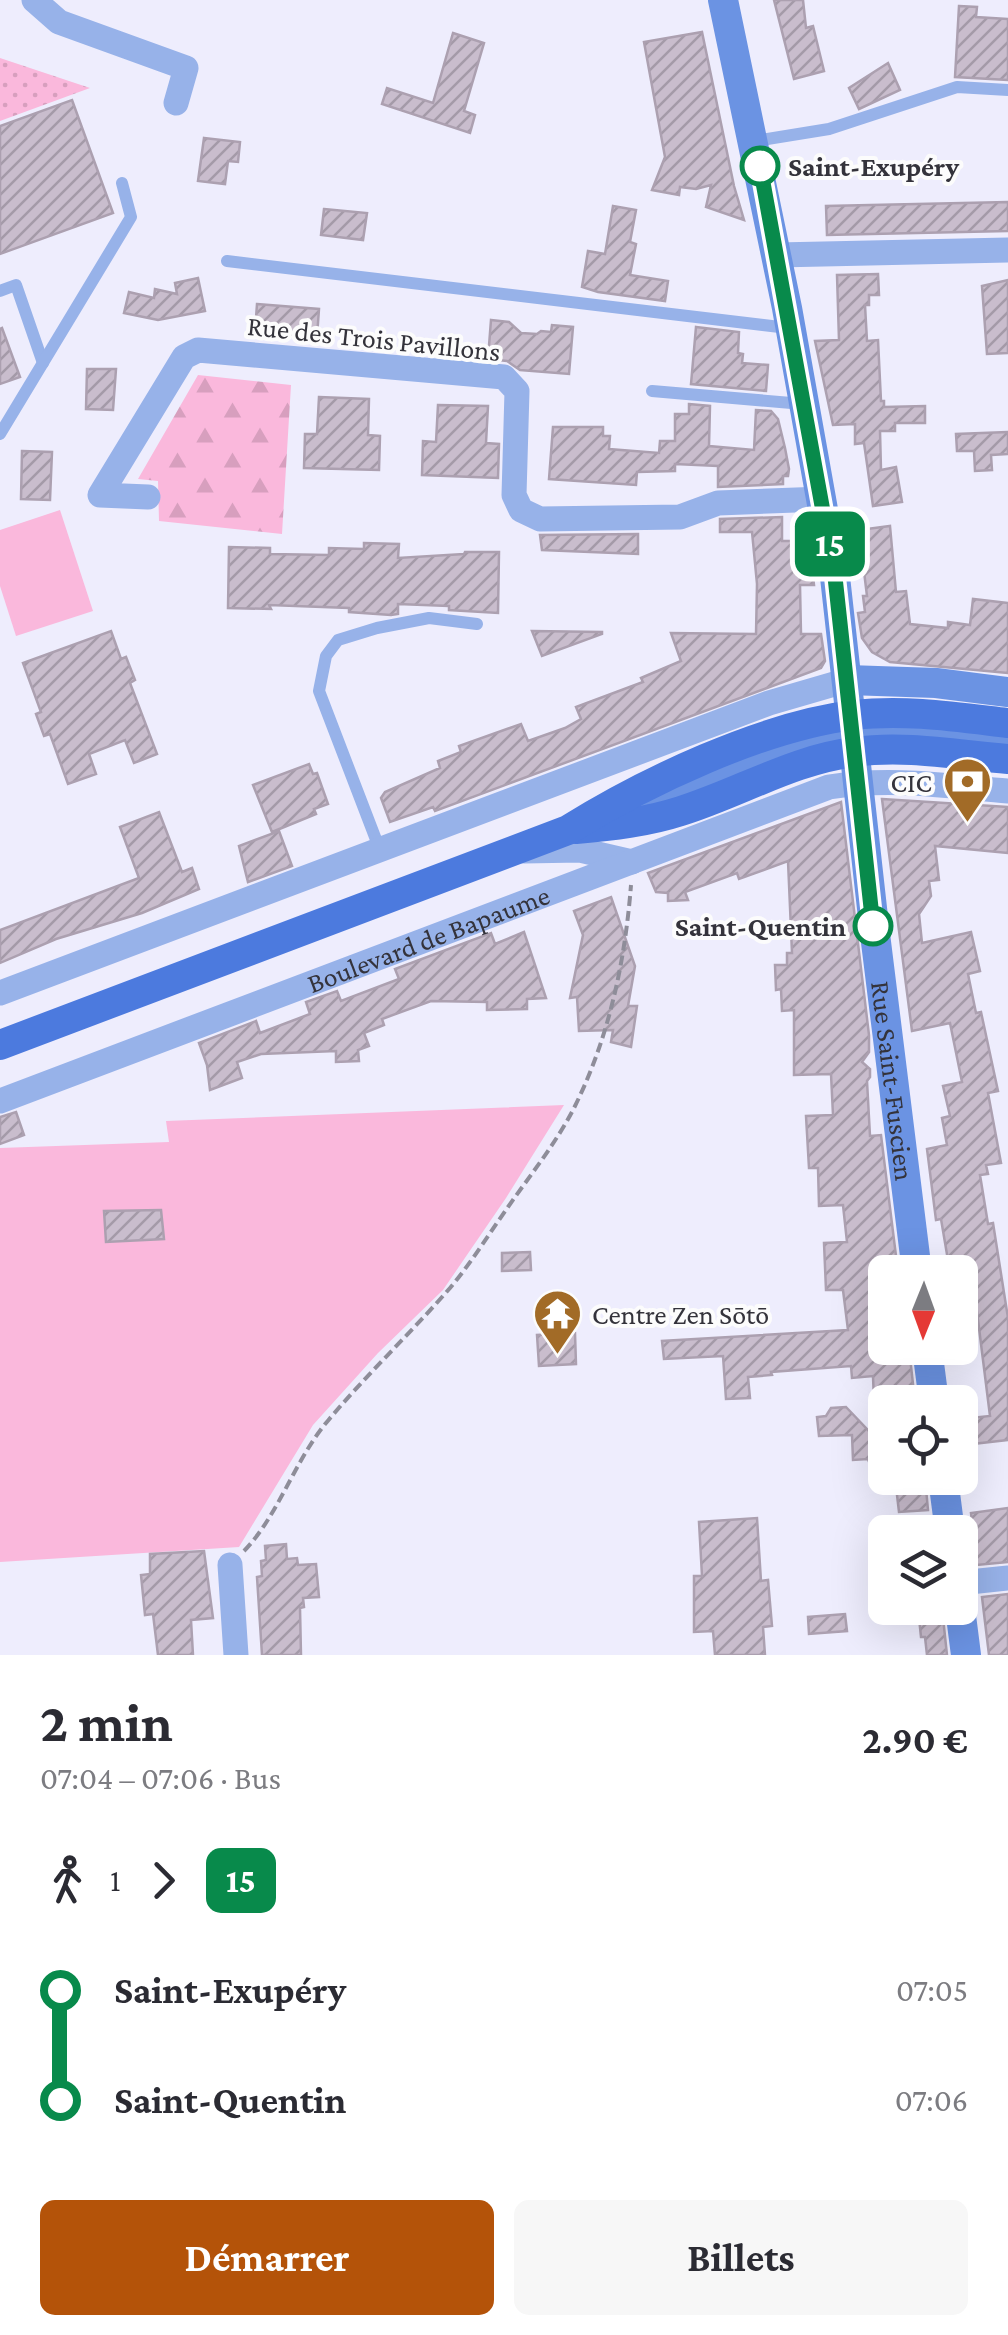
<!DOCTYPE html>
<html lang="fr">
<head>
<meta charset="utf-8">
<style>
  :root { --surface:#fff; --page:#f7f7f7; --text:#2b2b33; --muted:#7c7c81; --accent:#b45309 }
  body { margin:0; font-family:"Crimson Pro",serif; background:var(--page); color:var(--text); height:100vh; display:flex; flex-direction:column; font-size:38px; white-space:nowrap }
  * { box-sizing:border-box; margin:0 }
  p { font-size:32px; color:var(--muted) }
  .icon { flex:none; width:55px; height:55px; fill:none; stroke:currentColor; stroke-width:2; stroke-linecap:round; stroke-linejoin:round }
  .map { position:relative; height:1655px; overflow:hidden }
  .panel { display:flex; flex-direction:column; background:var(--surface); flex:1 }
  .panel>* { flex:none }
  .badge { padding:0 20px; border-radius:15px; font-size:35px; line-height:65px }
  .needle { width:65px; rotate:181deg }
  .controls { position:absolute; left:868px; top:1255px; display:grid; gap:20px }
  .controls a { display:grid; place-items:center; width:110px; height:110px; border-radius:15px; background:var(--surface); box-shadow:0 10px 40px #0002; font-size:50px }
  .map>.badge { position:absolute; translate:-50% -50%; box-shadow:0 0 0 5px #fff }
  .legs { display:flex; align-items:center; gap:15px; height:110px; padding:0 40px; font-size:32px }
  .legs p { margin-inline-start:auto }
  .overview { display:flex; align-items:center; justify-content:space-between; height:170px; padding:0 40px }
  h1 { font-size:55px; font-weight:700; line-height:75px }
  .primary-button { display:flex; gap:20px; margin-top:auto; padding:20px 40px }
  .primary-button a { flex:1; height:115px; border-radius:15px; background:var(--accent); color:#fff; font-size:40px; font-weight:700; line-height:115px; text-align:center }
  .primary-button a+a { background:var(--page); color:var(--text) }
  ul { padding:0 40px; list-style:none }
  li { display:flex; align-items:center; gap:35px; height:110px; font-size:38px }
  li i { display:grid; place-items:center; width:15px; height:100%; margin:0 12px; background:currentColor }
  li i::after { content:''; width:25px; height:25px; margin:-12px; border:8px solid; border-radius:50%; background:var(--surface) }
  li p { margin-inline-start:auto }
  li:first-child i { background:linear-gradient(#0000 50%,currentColor 0) }
  li:last-child i { background:linear-gradient(currentColor 50%,#0000 0) }
  .map>svg:first-child { display:block }
  .forest { fill:url(#forest-firs) }
  .park { fill:url(#park-dots) }
  .garden { fill:#fab8dc }
  .building { fill:url(#building-hatch); stroke:#aca0b0; stroke-width:2.5 }
  .lines { fill:none; stroke-linecap:round; stroke-linejoin:round }
  .path { stroke:#8e8d99; stroke-width:4; stroke-dasharray:10 5; stroke-linecap:butt }
  .lane { stroke:#97b2e9; stroke-width:12 }
  .street { stroke:#97b2e9; stroke-width:25 }
  .secondary { stroke:#6b93e3; stroke-width:30 }
  .primary { stroke:#4c7ade; stroke-width:30 }
  .line-1-casing { stroke:#fff; stroke-width:22 }
  .line-1 { stroke:#088a4b; stroke-width:15 }
  .stop-1-dot { fill:#fff; stroke:#088a4b; stroke-width:5 }
  .labels { text-anchor:middle; stroke-width:8; stroke-linejoin:round; paint-order:stroke }
  .stop-label { font-size:28px; font-weight:bold; fill:#34333b; stroke:#fcfcfc; text-anchor:start }
  .street-label { font-size:28px; fill:#34333b; stroke:#fcfcfc }
  .poi-label { font-size:28px; fill:#34333b; stroke:#fcfcfc; text-anchor:end }
</style>
</head>
<body>
<div class="map">
<svg width="1008" height="1655" viewBox="0 0 1008 1655">
  <defs>
    <pattern id="forest-firs" width="22" height="20" patternUnits="userSpaceOnUse" patternTransform="scale(2.5)"><rect width="22" height="20" fill="#fab8dc"/><path d="M5 1l3.5 6h-7zM16 11l3.5 6h-7z" fill="#d79fbe"/></pattern>
    <pattern id="park-dots" width="8" height="8" patternUnits="userSpaceOnUse" patternTransform="scale(2.5)"><rect width="8" height="8" fill="#fab8dc"/><path d="M2 2h.1M6 6h.1" fill="none" stroke="#d79fbe" stroke-width="1.8" stroke-linecap="round"/></pattern>
    <pattern id="building-hatch" width="6" height="6" patternUnits="userSpaceOnUse" patternTransform="scale(2.5)"><rect width="6" height="6" fill="#c9bdcd"/><path d="M-1 1l2-2M0 6l6-6M5 7l2-2" fill="none" stroke="#a49aa8"/></pattern>
  </defs>
  <rect width="100%" height="100%" fill="#eeedfd"/>
  <path class="forest" d="M 198,375 L 291,385 L 282,534 L 159,521 L 158,481 L 138,479 Z"/>
  <path class="park" d="M 0,58 L 90,88 L 0,121 Z"/>
  <g class="garden">
    <path d="M 60,510 L 93,611 L 16,636 L 0,586 L 0,530 Z"/>
    <path d="M 564,1105 L 506,1198 L 443,1290 L 378,1353 L 313,1425 L 239,1547 L 0,1562 L 0,1148 L 169,1142 L 166,1121 Z"/>
  </g>
  <g class="building">
    <path d="M 774,0 L 803,0 L 806,28 L 813,26 L 824,71 L 794,79 Z"/>
    <path d="M 959,6 L 977,7 L 976,17 L 1008,19 L 1008,80 L 955,77 Z"/>
    <path d="M 702,32 L 734,186 L 744,220 L 706,207 L 711,185 L 696,189 L 680,187 L 679,195 L 652,190 L 665,157 L 644,42 Z"/>
    <path d="M 453,33 L 484,43 L 464,111 L 475,115 L 470,133 L 382,104 L 387,88 L 433,103 Z"/>
    <path d="M 888,63 L 900,90 L 859,109 L 849,88 Z"/>
    <path d="M 72,100 L 113,213 L 0,254 L 0,126 Z"/>
    <path d="M 204,138 L 240,142 L 238,162 L 228,161 L 225,184 L 198,181 Z"/>
    <path d="M 1008,202 L 1008,231 L 827,235 L 826,206 Z"/>
    <path d="M 613,206 L 636,210 L 630,242 L 636,244 L 630,275 L 668,281 L 665,301 L 598,292 L 582,287 L 588,251 L 605,254 Z"/>
    <path d="M 324,209 L 367,213 L 363,240 L 321,235 Z"/>
    <path d="M 878,274 L 879,295 L 869,295 L 869,305 L 865,305 L 867,341 L 878,340 L 881,401 L 884,401 L 884,407 L 925,406 L 925,423 L 895,423 L 895,431 L 880,431 L 881,470 L 896,467 L 902,502 L 873,506 L 864,443 L 855,444 L 855,424 L 833,425 L 815,341 L 839,340 L 837,275 Z"/>
    <path d="M 198,278 L 205,311 L 158,320 L 124,313 L 129,292 L 154,298 L 155,289 L 177,294 L 175,283 Z"/>
    <path d="M 1008,280 L 1008,353 L 987,354 L 982,286 Z"/>
    <path d="M 257,304 L 319,309 L 317,337 L 255,332 Z"/>
    <path d="M 491,320 L 509,322 L 521,333 L 537,334 L 541,331 L 551,332 L 552,325 L 573,327 L 569,374 L 520,370 L 507,361 L 488,359 Z"/>
    <path d="M 696,327 L 739,332 L 738,353 L 743,354 L 742,363 L 768,365 L 766,391 L 691,384 Z"/>
    <path d="M 2,328 L 20,377 L 0,384 L 0,329 Z"/>
    <path d="M 87,369 L 116,369 L 113,410 L 86,409 Z"/>
    <path d="M 319,397 L 369,399 L 368,435 L 380,436 L 379,470 L 304,468 L 305,434 L 317,434 Z"/>
    <path d="M 689,404 L 710,406 L 709,446 L 754,450 L 756,410 L 771,411 L 778,419 L 785,448 L 789,469 L 788,476 L 783,476 L 783,484 L 718,487 L 718,466 L 675,464 L 675,471 L 637,472 L 636,485 L 549,479 L 553,427 L 603,427 L 603,436 L 610,436 L 609,449 L 659,453 L 660,441 L 675,441 L 675,414 L 689,414 Z"/>
    <path d="M 438,405 L 488,406 L 486,443 L 499,444 L 498,478 L 422,475 L 423,441 L 436,442 Z"/>
    <path d="M 1008,432 L 1008,454 L 991,455 L 992,470 L 975,471 L 974,451 L 957,451 L 956,434 Z"/>
    <path d="M 22,451 L 52,452 L 50,500 L 21,499 Z"/>
    <path d="M 782,517 L 782,541 L 801,541 L 802,558 L 811,559 L 814,585 L 800,585 L 801,634 L 821,634 L 825,661 L 821,668 L 435,811 L 433,807 L 390,822 L 381,798 L 385,792 L 440,768 L 438,761 L 461,752 L 459,746 L 521,724 L 528,741 L 565,728 L 581,719 L 576,707 L 643,682 L 641,678 L 681,661 L 671,633 L 756,634 L 757,584 L 752,532 L 720,532 L 720,519 Z"/>
    <path d="M 890,526 L 896,592 L 906,591 L 910,624 L 948,628 L 948,622 L 970,625 L 973,599 L 1008,603 L 1008,673 L 890,662 L 872,652 L 862,638 L 858,613 L 865,612 L 863,596 L 867,596 L 859,530 Z"/>
    <path d="M 638,534 L 638,554 L 542,550 L 540,535 Z"/>
    <path d="M 364,543 L 399,544 L 398,558 L 464,554 L 465,552 L 499,552 L 498,613 L 449,610 L 449,606 L 398,604 L 398,614 L 391,615 L 349,612 L 349,608 L 269,605 L 271,609 L 228,608 L 229,547 L 270,548 L 270,554 L 329,555 L 329,548 L 364,549 Z"/>
    <path d="M 111,631 L 121,659 L 126,657 L 135,680 L 130,683 L 157,754 L 134,763 L 125,740 L 89,754 L 96,774 L 68,784 L 50,734 L 44,736 L 36,714 L 41,712 L 23,663 Z"/>
    <path d="M 532,631 L 602,632 L 602,634 L 542,656 Z"/>
    <path d="M 309,764 L 313,774 L 317,773 L 328,804 L 314,809 L 316,814 L 272,832 L 253,785 Z"/>
    <path d="M 882,799 L 1008,807 L 1008,853 L 935,846 L 939,880 L 929,881 L 931,896 L 919,914 L 922,943 L 971,932 L 980,971 L 968,974 L 976,1013 L 981,1012 L 998,1091 L 988,1093 L 1001,1163 L 986,1165 L 988,1174 L 980,1175 L 988,1224 L 993,1223 L 1008,1318 L 1008,1440 L 963,1445 L 960,1419 L 990,1416 L 976,1304 L 960,1306 L 960,1272 L 950,1272 L 941,1219 L 936,1220 L 927,1149 L 947,1145 L 942,1118 L 950,1116 L 943,1086 L 962,1082 L 950,1023 L 912,1031 Z"/>
    <path d="M 841,802 L 869,1035 L 869,1052 L 862,1062 L 870,1069 L 870,1077 L 867,1081 L 870,1136 L 881,1135 L 898,1272 L 885,1272 L 885,1348 L 909,1348 L 915,1402 L 874,1402 L 873,1376 L 852,1378 L 851,1366 L 771,1372 L 772,1375 L 748,1377 L 750,1398 L 726,1399 L 723,1356 L 664,1359 L 662,1341 L 848,1330 L 843,1290 L 826,1290 L 824,1243 L 847,1242 L 843,1205 L 819,1206 L 818,1168 L 809,1168 L 806,1116 L 833,1115 L 831,1074 L 794,1075 L 794,1010 L 782,1011 L 781,989 L 776,990 L 775,965 L 787,965 L 787,953 L 792,953 L 788,861 L 739,879 L 737,873 L 685,892 L 688,900 L 668,901 L 668,893 L 656,892 L 648,873 Z"/>
    <path d="M 159,812 L 182,872 L 192,868 L 199,889 L 142,913 L 56,939 L 0,963 L 0,930 L 139,878 L 120,827 Z"/>
    <path d="M 279,831 L 292,866 L 248,882 L 239,846 Z"/>
    <path d="M 611,897 L 635,966 L 628,1006 L 637,1006 L 631,1047 L 611,1042 L 613,1030 L 579,1031 L 577,997 L 570,998 L 583,935 L 574,911 Z"/>
    <path d="M 524,932 L 546,998 L 527,999 L 527,1009 L 487,1010 L 487,1002 L 431,1001 L 382,1019 L 384,1025 L 364,1033 L 369,1046 L 358,1050 L 359,1061 L 336,1062 L 336,1051 L 261,1054 L 237,1062 L 242,1078 L 210,1090 L 207,1065 L 199,1043 L 256,1021 L 260,1033 L 310,1014 L 306,1002 L 337,991 L 341,1001 L 399,979 L 395,969 L 491,933 L 495,944 Z"/>
    <path d="M 16,1112 L 24,1135 L 0,1144 L 0,1117 Z"/>
    <path d="M 161,1210 L 164,1239 L 106,1242 L 104,1211 Z"/>
    <path d="M 530,1252 L 531,1270 L 502,1271 L 502,1253 Z"/>
    <path d="M 575,1333 L 576,1364 L 539,1366 L 537,1335 Z"/>
    <path d="M 846,1407 L 885,1448 L 885,1465 L 871,1467 L 868,1459 L 853,1460 L 852,1435 L 819,1436 L 817,1417 L 826,1416 L 831,1408 Z"/>
    <path d="M 895,1478 L 925,1478 L 928,1510 L 899,1512 Z"/>
    <path d="M 1008,1508 L 1008,1562 L 977,1565 L 971,1513 Z"/>
    <path d="M 757,1518 L 761,1581 L 768,1580 L 772,1626 L 763,1627 L 765,1655 L 715,1655 L 713,1631 L 694,1632 L 694,1576 L 702,1576 L 699,1522 Z"/>
    <path d="M 286,1544 L 287,1559 L 297,1558 L 298,1565 L 316,1564 L 319,1597 L 303,1598 L 304,1607 L 300,1608 L 301,1655 L 262,1655 L 257,1577 L 262,1576 L 261,1561 L 266,1560 L 265,1546 Z"/>
    <path d="M 204,1551 L 213,1618 L 191,1620 L 193,1655 L 158,1655 L 153,1614 L 145,1615 L 141,1575 L 150,1574 L 150,1554 Z"/>
    <path d="M 1008,1594 L 1008,1655 L 989,1655 L 982,1597 Z"/>
    <path d="M 918,1608 L 942,1608 L 947,1655 L 927,1655 L 925,1637 L 921,1637 Z"/>
    <path d="M 845,1614 L 847,1631 L 809,1634 L 808,1617 Z"/>
  </g>
  <g class="lines">
    <path class="path" d="M 244,1551 C 278,1516 294,1462 326,1423 C 365,1376 410,1334 450,1288 C 471,1263 489,1234 508,1207 C 531,1174 557,1142 575,1106 C 609,1037 625,962 631,885"/>
    <g class="lane">
      <path d="M 755,141 L 829,129 L 957,87 L 1008,90"/>
      <path d="M 227,261 L 788,328"/>
      <path d="M 0,291 L 16,285 L 43,363"/>
      <path d="M 652,391 L 803,404"/>
      <path d="M 0,434 L 131,217 L 122,183"/>
      <path d="M 380,850 L 319,691 L 326,656 L 338,640 L 377,628 L 429,618 L 477,624"/>
    </g>
    <g class="street">
      <path d="M 34,0 L 59,22 L 186,68 L 176,103"/>
      <path d="M 777,255 L 1008,250"/>
      <path d="M 148,497 L 100,495 L 184,357 L 198,350 L 504,377 L 517,391 L 514,495 L 521,510 L 540,519 L 680,517 L 718,503 L 823,499"/>
      <path d="M 524,851 L 580,850 L 632,862"/>
      <path d="M 0,993 L 769,703 L 848,680"/>
      <path id="s1" d="M 0,1101 L 829,787 C 889,777 948,786 1008,791"/>
      <path d="M 230,1565 L 236,1655"/>
      <path d="M 960,1583 L 1008,1578"/>
    </g>
    <g class="secondary">
      <path id="s2" d="M 723,0 L 787,308 L 835,577 L 874,926 L 917,1272"/>
      <path d="M 848,680 L 936,683 L 1008,692"/>
      <path d="M 855,752 L 883,733 L 1008,740"/>
      <path d="M 618,824 L 661,799 L 819,737 L 850,715"/>
      <path d="M 927,1348 L 934,1402"/>
      <path d="M 943,1478 L 950,1532"/>
      <path d="M 960,1608 L 966,1655"/>
    </g>
    <g class="primary">
      <path d="M 576,829 C 612,826 647,822 681,811 C 739,793 794,759 855,752 C 905,745 958,755 1008,759"/>
      <path d="M 0,1045 L 568,830 C 645,782 763,726 854,715 C 905,709 957,717 1008,723"/>
    </g>
  </g>
  <g class="lines">
    <defs>
      <path id="line-1" d="M 760,166 L 835,577 L 873,926"/>
    </defs>
    <use href="#line-1" class="line-1-casing"/>
    <use href="#line-1" class="line-1"/>
  </g>
  <defs>
    <symbol id="bank-pin" viewBox="-11 -11 22 30"><path d="M0 17L-7.5 6A9.5 9.5 0 1 1 7.5 6Z" fill="#a26b27" stroke="#fcfcfc"/><path d="M-6-4H6V4H-6ZM0-2.3a2.3 2.3 0 1 0 0 4.6a2.3 2.3 0 1 0 0-4.6Z" fill="#fff"/></symbol>
    <symbol id="temple-pin" viewBox="-11 -11 22 30"><path d="M0 17L-7.5 6A9.5 9.5 0 1 1 7.5 6Z" fill="#a26b27" stroke="#fcfcfc"/><path d="M0-6L5-2H3V0L6.5 2.5H4V6H1.5V3h-3V6H-4V2.5H-6.5L-3 0V-2H-5Z" fill="#fff"/></symbol>
  </defs>
  <g fill-rule="evenodd">
    <use href="#bank-pin" x="940" y="754" width="55" height="75"/>
    <use href="#temple-pin" x="530" y="1286" width="55" height="75"/>
  </g>
  <g class="stop-1-dot">
    <circle cx="760" cy="166" r="18"/>
    <circle cx="873" cy="926" r="18"/>
  </g>
  <g class="labels">
    <g class="stop-label">
      <text x="788" y="176">Saint-Exupéry</text>
      <text x="846" y="936" text-anchor="end">Saint-Quentin</text>
    </g>
    <g class="street-label">
      <text transform="translate(374 338) rotate(6)" y="10">Rue des Trois Pavillons</text>
      <text dy="10" stroke="none"><textPath href="#s1" startOffset="458">Boulevard de Bapaume</textPath></text>
      <text dy="10" stroke="none"><textPath href="#s2" startOffset="1095">Rue Saint-Fuscien</textPath></text>
    </g>
    <g class="poi-label">
      <text x="932" y="792">CIC</text>
      <text x="592" y="1324" text-anchor="start">Centre Zen Sōtō</text>
    </g>
  </g>
</svg>
<div class="controls">
<a><svg class="needle" viewBox="-14 -14 28 28"><path d="M0-13l5 13h-10z" fill="#e53935"/><path d="M0 13l5-13h-10z" fill="#7c7c81"/></svg></a>
<a><svg class="icon" aria-label="locate" viewBox="0 0 24 24"><circle cx="12" cy="12" r="6"/><path d="M12 2v4M12 18v4M2 12h4M18 12h4"/></svg></a>
<a><svg class="icon" aria-label="layers" viewBox="0 0 24 24"><path d="M12 4l9 5-9 5-9-5zM3 14l9 5 9-5"/></svg></a>
</div>
<b class="badge" style="left:830px;top:544px;background:#088a4b;color:#fff">15</b>
</div>
<section class="panel">
<div class="overview"><div><h1>2 min</h1><p>07:04 – 07:06 · Bus</p></div><b>2.90 €</b></div>
<div class="legs"><svg class="icon" aria-label="walk" viewBox="0 0 24 24"><circle cx="13" cy="4" r="2"/><path d="M13 8l-2 6 4 7M11 14l-3 7M7 12l3-4h3l4 4"/></svg>1<svg class="icon" aria-label="forward" viewBox="0 0 24 24"><path d="M9 5l7 7-7 7"/></svg><b class="badge" style="background:#088a4b;color:#fff">15</b></div>
<ul>
<li><i style="color:#088a4b"></i><b>Saint-Exupéry</b><p>07:05</p></li>
<li><i style="color:#088a4b"></i><b>Saint-Quentin</b><p>07:06</p></li>
</ul>
<div class="primary-button"><a>Démarrer</a><a>Billets</a></div>
</section>
</body>
</html>
